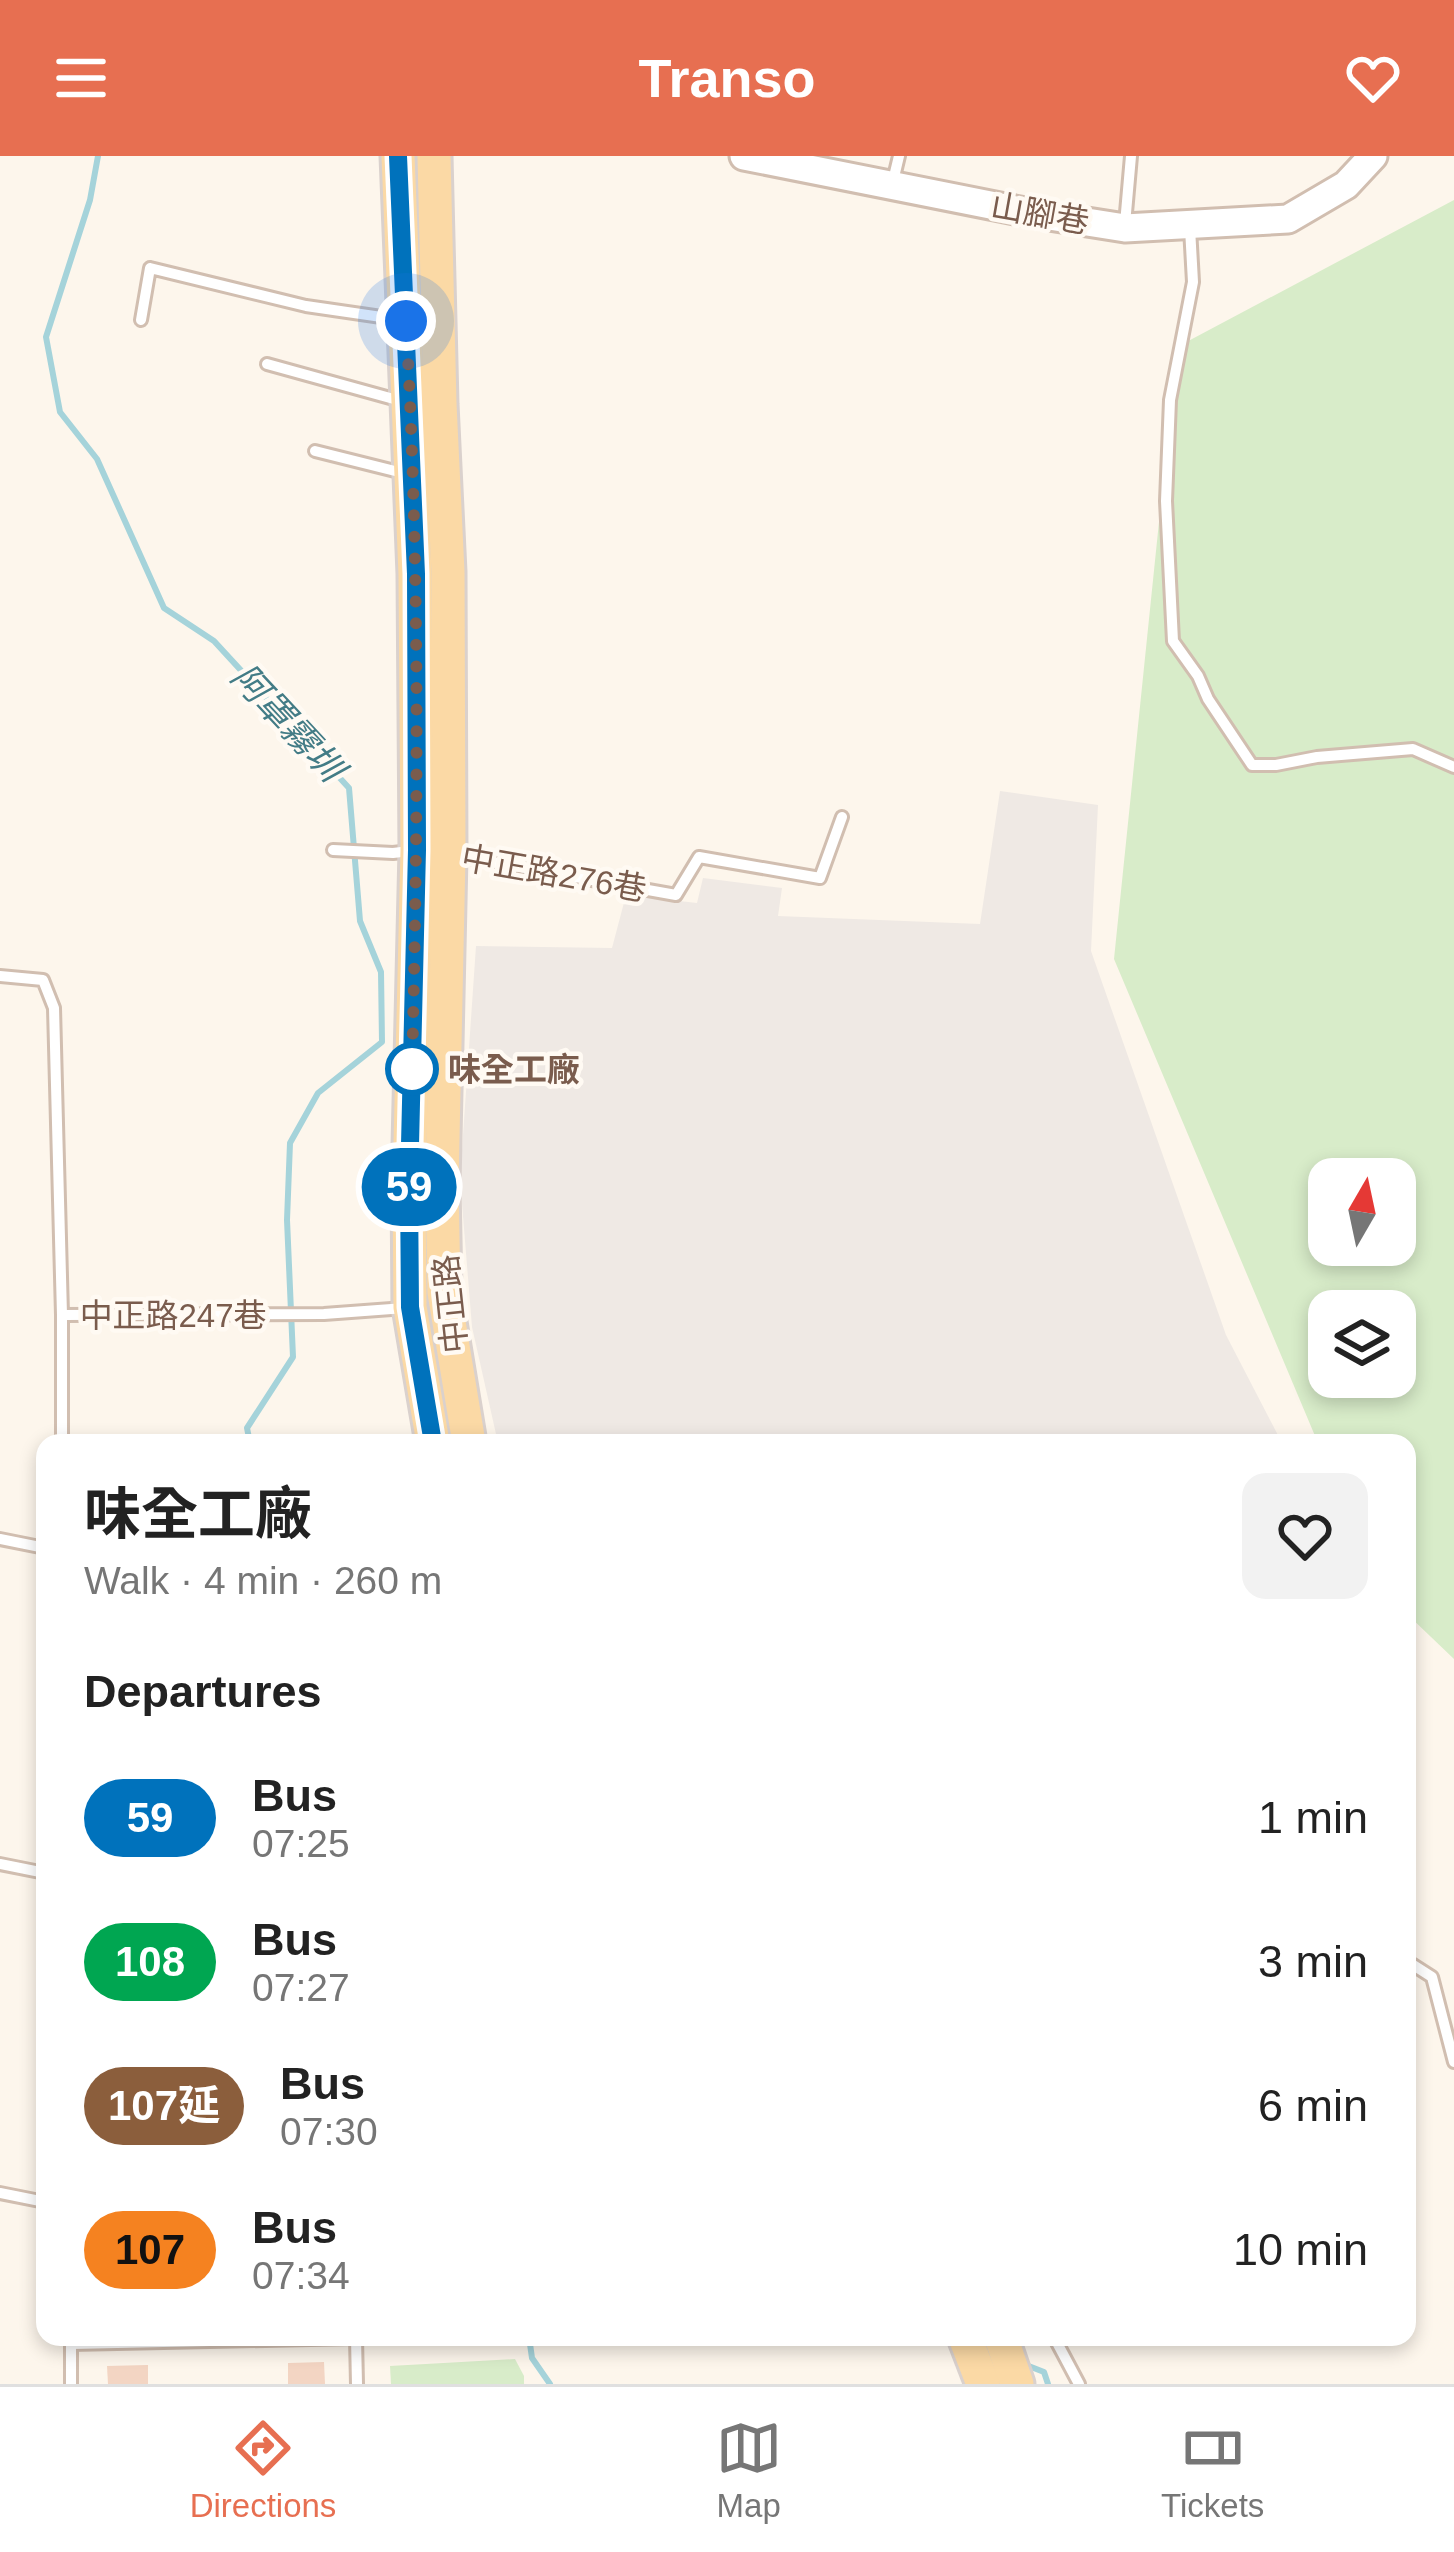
<!DOCTYPE html>
<html lang="en">
<head>
<meta charset="utf-8">
<style>
  :root { --surface:#fff; --page:#f2f2f2; --text:#222; --muted:#767676; --line:#e0e0e0; --accent:#e76f51 }
  body { margin:0; font-family:Arial,"Noto Sans TC",sans-serif; background:var(--page); color:var(--text); height:100vh; display:flex; flex-direction:column; font-size:45px; white-space:nowrap }
  * { box-sizing:border-box; margin:0 }
  p { font-size:39px; color:var(--muted) }
  .icon { flex:none; width:66px; height:66px; fill:none; stroke:currentColor; stroke-width:2; stroke-linecap:round; stroke-linejoin:round }
  .map { position:relative; flex:1; overflow:hidden }
  .sheet { position:absolute; left:36px; top:1278px; width:1380px; height:912px; display:flex; flex-direction:column; background:var(--surface); border-radius:24px; box-shadow:0 6px 18px #0003 }
  .sheet>* { flex:none }
  .badge { padding:0 24px; border-radius:39px; font-size:42px; line-height:78px }
  .needle { width:78px; rotate:9deg }
  .buttons { position:absolute; left:1308px; top:1002px; display:grid; gap:24px }
  .buttons a { display:grid; place-items:center; width:108px; height:108px; border-radius:24px; background:var(--surface); box-shadow:0 6px 18px #0003; font-size:60px }
  .you { position:absolute; width:60px; height:60px; margin:-30px; border:9px solid #fff; border-radius:50%; background:#1a73e8; box-shadow:0 0 0 18px #1a73e833 }
  .map>.badge { position:absolute; translate:-50% -50%; box-shadow:0 0 0 6px #fff }
  h2 { padding:0 48px; font-size:45px; line-height:108px }
  .round { display:grid; place-items:center; flex:none; width:126px; height:126px; border-radius:24px; background:var(--page) }
  .head { display:flex; align-items:center; justify-content:space-between; height:204px; padding:0 48px }
  h1 { font-size:57px; font-weight:700; line-height:90px }
  ul { padding:0; list-style:none }
  li { display:flex; align-items:center; gap:36px; height:144px; padding:0 48px }
  li div { flex:1 }
  li b { display:block; font-size:45px }
  li em { font-style:normal }
  li .badge { min-width:132px; font-weight:700; text-align:center }
  header { display:flex; justify-content:space-between; align-items:center; height:156px; padding:0 48px; background:var(--accent); color:#fff; font-size:54px; font-weight:700 }
  .tab-bar { display:flex; justify-content:space-around; align-items:center; height:168px; border-top:3px solid var(--line); background:var(--surface); font-size:33px; color:var(--muted) }
  .tab-bar a { display:grid; justify-items:center; gap:6px }
  .tab-bar .active { color:var(--accent) }
  .map>svg:first-child { display:block }
  .industrial { fill:#efe9e4 }
  .green { fill:#d8ecc9; fill-rule:evenodd }
  .lines { fill:none; stroke-linecap:round; stroke-linejoin:round }
  .stream { stroke:#a5d3da; stroke-width:6 }
  .building { fill:#f3d5c3 }
  .service-casing { stroke:#d1beb0; stroke-width:16 }
  .tertiary-casing { stroke:#d1beb0; stroke-width:33 }
  .primary-casing { stroke:#dad1cd; stroke-width:39 }
  .service { stroke:#fff; stroke-width:10 }
  .tertiary { stroke:#fff; stroke-width:27 }
  .primary { stroke:#fbd9a5; stroke-width:33 }
  .line-casing { stroke:#fff; stroke-width:27 }
  .line { stroke:#0072bc; stroke-width:18 }
  .walk { stroke:#7a5c4d; stroke-width:12; stroke-dasharray:0 21.6 }
  .stop-dot { fill:#fff; stroke:#0072bc; stroke-width:6 }
  .labels { text-anchor:middle; stroke-width:9; stroke-linejoin:round; paint-order:stroke }
  .street-label { font-size:33px; fill:#7a5c4d; stroke:#fffaf3 }
  .stop-label { font-size:33px; font-weight:bold; fill:#7a5c4d; stroke:#fffaf3; text-anchor:start }
  .water-label { font-size:36px; font-style:italic; fill:#437c86; stroke:#fffaf3 }
</style>
</head>
<body>
<header><svg class="icon" aria-label="menu" viewBox="0 0 24 24"><path d="M4 6h16M4 12h16M4 18h16"/></svg>Transo<svg class="icon" aria-label="heart" viewBox="0 0 24 24"><path d="M12 20l-8-8c-3-5 5-10 8-4 3-6 11-1 8 4z"/></svg></header>
<div class="map">
<svg width="1454" height="2228" viewBox="0 0 1454 2228">
  <rect width="100%" height="100%" fill="#fdf6ec"/>
  <path class="industrial" d="M 1000,635 L 1098,649 L 1091,795 L 1226,1179 L 1282,1287 L 498,1287 L 472,1171 L 460,1023 L 476,790 L 612,792 L 626,739 L 697,747 L 703,722 L 782,732 L 778,760 L 980,768 Z"/>
  <g class="green">
    <path d="M 1454,44 L 1454,1503 L 1407,1458 L 1407,1287 L 1318,1287 L 1114,803 L 1177,191 ZM 1329,1023 L 1395,1023 L 1395,1089 L 1329,1089 ZM 1329,1155 L 1395,1155 L 1395,1221 L 1329,1221 Z"/>
    <path d="M 515,2203 L 524,2220 L 524,2228 L 391,2228 L 390,2210 Z"/>
  </g>
  <g class="lines">
    <g class="stream">
      <path d="M 98,0 L 90,44 L 46,181 L 60,256 L 97,303 L 164,452 L 214,485 L 349,632 L 360,765 L 381,816 L 382,886 L 318,937 L 290,987 L 287,1064 L 293,1201 L 247,1272 L 250,1287"/>
      <path d="M 529,2181 L 532,2202 L 550,2228"/>
      <path d="M 1026,2209 L 1044,2216 L 1048,2228"/>
    </g>
  </g>
  <g class="building">
    <path d="M 324,2206 L 325,2228 L 288,2228 L 288,2207 Z"/>
    <path d="M 148,2209 L 148,2228 L 108,2228 L 107,2210 Z"/>
  </g>
  <g class="lines">
    <defs>
      <g id="service">
        <path d="M 893,25 L 899,0"/>
        <path d="M 1125,68 L 1131,0"/>
        <path d="M 1190,72 L 1193,126 L 1170,244 L 1166,345 L 1173,485 L 1198,520 L 1208,543 L 1252,609 L 1276,609 L 1317,601 L 1413,593 L 1454,611"/>
        <path d="M 141,164 L 150,112 L 306,150 L 402,164"/>
        <path d="M 267,208 L 401,245"/>
        <path d="M 315,295 L 403,317"/>
        <path d="M 333,694 L 393,697 L 410,695"/>
        <path d="M 452,699 L 676,739 L 699,701 L 820,722 L 842,661"/>
        <path d="M 0,820 L 43,824 L 54,852 L 62,1159 L 324,1158 L 405,1152"/>
        <path d="M 62,1159 L 62,1287"/>
        <path d="M 0,1383 L 45,1392"/>
        <path d="M 0,1708 L 45,1717"/>
        <path d="M 1407,1805 L 1432,1821 L 1454,1906"/>
        <path d="M 0,2037 L 45,2046"/>
        <path d="M 1054,2181 L 1079,2228"/>
        <path d="M 71,2184 L 71,2228"/>
        <path d="M 71,2188 L 356,2182"/>
        <path d="M 357,2228 L 356,2182 L 381,2181"/>
      </g>
      <path id="tertiary" d="M 744,0 L 1030,57 L 1125,72 L 1288,63 L 1346,29 L 1373,0"/>
      <g id="primary">
        <path d="M 398,0 L 415,418 L 417,694 L 409,1031 L 410,1151 L 433,1287"/>
        <path d="M 434,0 L 440,248 L 448,416 L 449,699 L 442,1029 L 444,1136 L 469,1287"/>
        <path d="M 965,2181 L 983,2228"/>
        <path d="M 1001,2181 L 1017,2228"/>
      </g>
    </defs>
    <use href="#service" class="service-casing"/>
    <use href="#tertiary" class="tertiary-casing"/>
    <use href="#primary" class="primary-casing"/>
    <use href="#service" class="service"/>
    <use href="#tertiary" class="tertiary"/>
    <use href="#primary" class="primary"/>
  </g>
  <g class="lines">
    <defs>
      <path id="line" d="M 398,0 L 416,418 L 417,694 L 409,1031 L 410,1151 L 433,1287"/>
    </defs>
    <use href="#line" class="line-casing"/>
    <use href="#line" class="line"/>
    <path class="walk" d="M 406,165 C 420,414 418,664 412,913"/>
  </g>
  <circle class="stop-dot" cx="412" cy="913" r="24"/>
  <g class="labels">
    <g class="street-label">
      <text transform="translate(1040 57) rotate(10)" y="12">山腳巷</text>
      <text transform="translate(554 717) rotate(10)" y="12">中正路276巷</text>
      <text transform="translate(450 1148) rotate(-96)" y="12">中正路</text>
      <text x="173" y="1171">中正路247巷</text>
    </g>
    <g class="stop-label">
      <text x="448" y="925">味全工廠</text>
    </g>
    <g class="water-label">
      <text transform="translate(288 566) rotate(47)" y="13">阿罩霧圳</text>
    </g>
  </g>
</svg>
<div class="buttons">
<a><svg class="needle" viewBox="-14 -14 28 28"><path d="M0-13l5 13h-10z" fill="#e53935"/><path d="M0 13l5-13h-10z" fill="#767676"/></svg></a>
<a><svg class="icon" aria-label="layers" viewBox="0 0 24 24"><path d="M12 4l9 5-9 5-9-5zM3 14l9 5 9-5"/></svg></a>
</div>
<div class="you" style="left:406px;top:165px"></div>
<b class="badge" style="left:409px;top:1031px;background:#0072bc;color:#fff">59</b>
<section class="sheet">
<div class="head"><div><h1>味全工廠</h1><p>Walk · 4 min · 260 m</p></div><a class="round"><svg class="icon" aria-label="heart" viewBox="0 0 24 24"><path d="M12 20l-8-8c-3-5 5-10 8-4 3-6 11-1 8 4z"/></svg></a></div>
<h2>Departures</h2>
<ul>
<li><span class="badge" style="background:#0072bc;color:#fff">59</span><div><b>Bus</b><p>07:25</p></div><em>1 min</em></li>
<li><span class="badge" style="background:#00a651;color:#fff">108</span><div><b>Bus</b><p>07:27</p></div><em>3 min</em></li>
<li><span class="badge" style="background:#8b5e3c;color:#fff">107延</span><div><b>Bus</b><p>07:30</p></div><em>6 min</em></li>
<li><span class="badge" style="background:#f58220;color:#111">107</span><div><b>Bus</b><p>07:34</p></div><em>10 min</em></li>
</ul>
</section>
</div>
<nav class="tab-bar">
<a class="active"><svg class="icon" aria-label="directions" viewBox="0 0 24 24"><path d="M12 3l9 9-9 9-9-9zM9 14v-3h6M13 9l2 2-2 2"/></svg>Directions</a>
<a><svg class="icon" aria-label="map" viewBox="0 0 24 24"><path d="M3 6l6-2 6 2 6-2v14l-6 2-6-2-6 2zM9 4v14M15 6v14"/></svg>Map</a>
<a><svg class="icon" aria-label="tickets" viewBox="0 0 24 24"><path d="M3 7h18v10H3zM15 7v10"/></svg>Tickets</a>
</nav>
</body>
</html>
